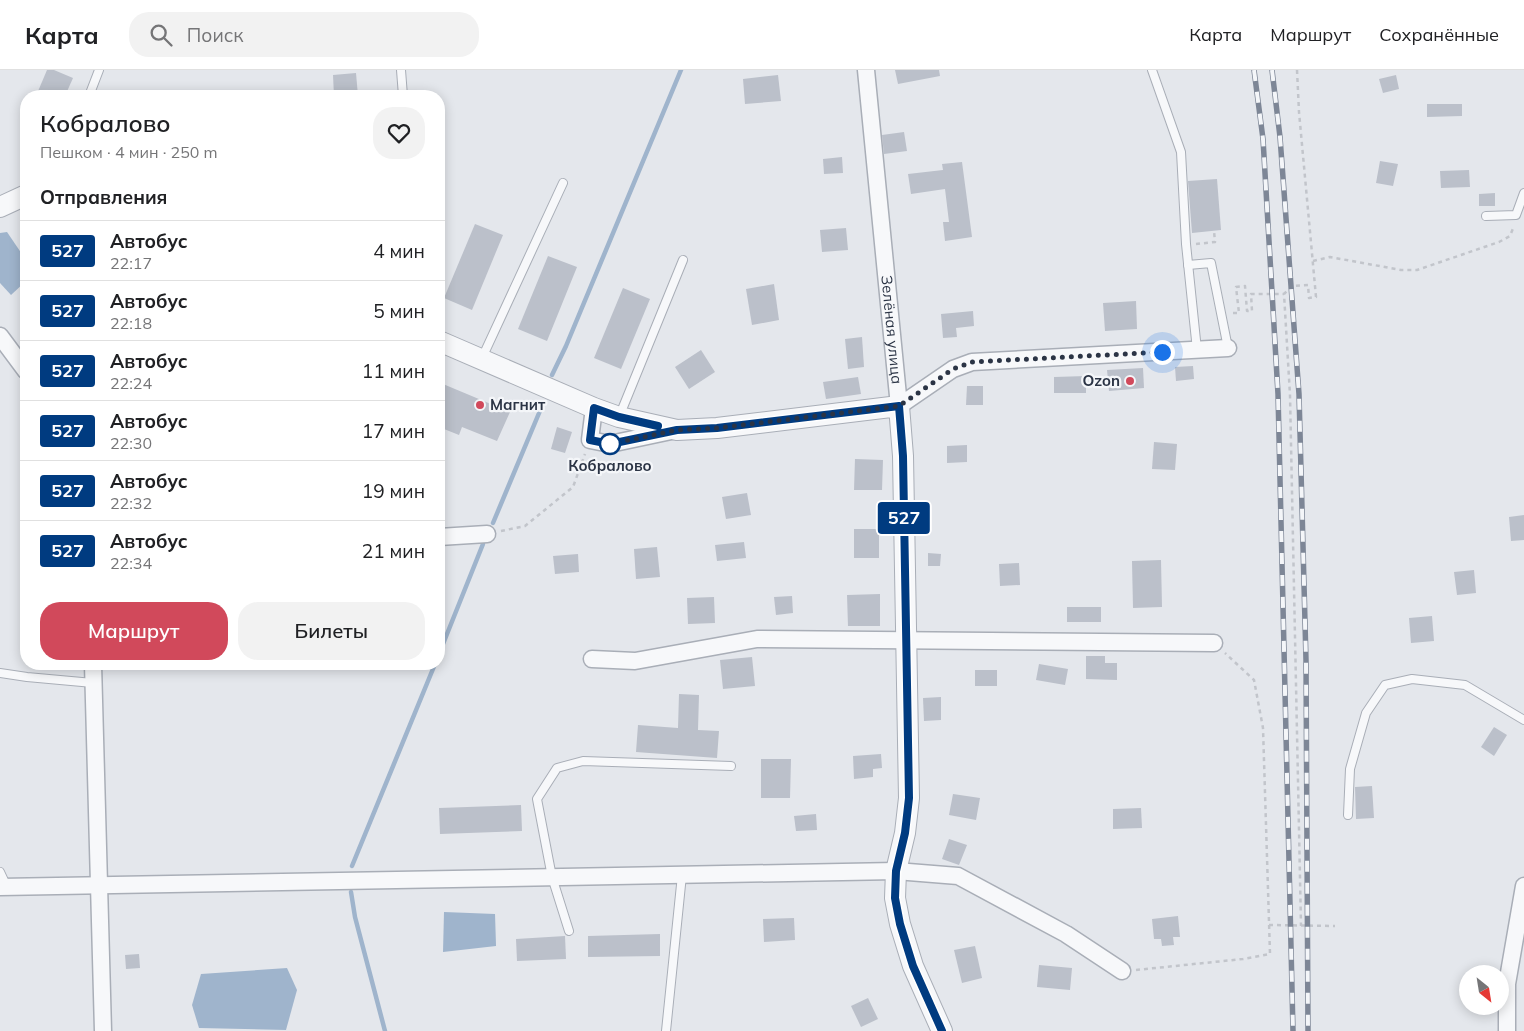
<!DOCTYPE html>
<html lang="ru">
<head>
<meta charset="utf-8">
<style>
  :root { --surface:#fff; --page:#f2f2f2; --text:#202124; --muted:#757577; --line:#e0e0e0; --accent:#d1495b }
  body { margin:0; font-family:Mulish,sans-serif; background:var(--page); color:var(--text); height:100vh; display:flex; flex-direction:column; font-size:19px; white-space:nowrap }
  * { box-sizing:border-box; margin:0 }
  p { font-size:16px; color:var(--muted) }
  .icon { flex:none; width:28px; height:28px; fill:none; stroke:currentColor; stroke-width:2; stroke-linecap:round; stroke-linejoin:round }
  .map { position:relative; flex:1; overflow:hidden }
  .sheet { position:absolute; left:20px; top:20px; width:425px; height:580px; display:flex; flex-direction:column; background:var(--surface); border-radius:20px; box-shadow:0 2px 12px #0003 }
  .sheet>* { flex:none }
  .badge { padding:0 10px; border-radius:4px; font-size:18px; line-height:32px }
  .needle { width:32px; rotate:150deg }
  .controls { position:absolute; left:1459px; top:895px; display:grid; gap:10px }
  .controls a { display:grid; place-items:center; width:50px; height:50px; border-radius:50%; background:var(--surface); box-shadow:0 2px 12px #0003; font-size:25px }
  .you { position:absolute; width:25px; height:25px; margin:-12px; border:4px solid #fff; border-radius:50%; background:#1a73e8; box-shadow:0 0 0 8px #1a73e833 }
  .map>.badge { position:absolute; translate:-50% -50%; box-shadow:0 0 0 2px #fff }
  h2 { padding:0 20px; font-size:19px; line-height:45px }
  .round { display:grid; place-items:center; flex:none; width:52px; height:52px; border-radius:20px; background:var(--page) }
  .head { display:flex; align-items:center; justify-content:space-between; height:85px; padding:0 20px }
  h1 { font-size:24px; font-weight:600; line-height:38px }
  .action { display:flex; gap:10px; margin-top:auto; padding:10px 20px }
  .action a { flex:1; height:58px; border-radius:20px; background:var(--accent); color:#fff; font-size:20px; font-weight:600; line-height:58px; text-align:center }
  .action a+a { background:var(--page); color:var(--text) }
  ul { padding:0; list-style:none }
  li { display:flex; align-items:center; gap:15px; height:60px; padding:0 20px; border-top:1px solid var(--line) }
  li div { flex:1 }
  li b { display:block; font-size:19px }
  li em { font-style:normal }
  li .badge { min-width:55px; font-weight:700; text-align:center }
  header { display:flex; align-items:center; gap:30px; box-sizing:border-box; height:70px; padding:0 25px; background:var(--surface); border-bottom:1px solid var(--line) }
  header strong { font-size:24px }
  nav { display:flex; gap:28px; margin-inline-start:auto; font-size:18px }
  .search { width:350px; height:45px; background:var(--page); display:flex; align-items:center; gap:12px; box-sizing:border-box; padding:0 18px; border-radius:20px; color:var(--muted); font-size:19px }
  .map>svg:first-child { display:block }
  .water { fill:#9fb4cc }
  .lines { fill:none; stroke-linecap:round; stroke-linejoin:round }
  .stream { stroke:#9fb4cc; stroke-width:4.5 }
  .building { fill:#bbc0ca }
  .service-casing { stroke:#a9aeb7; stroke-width:10 }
  .minor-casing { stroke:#a9aeb7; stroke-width:19 }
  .tertiary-casing { stroke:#a9aeb7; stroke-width:22 }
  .path { stroke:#c2c5cb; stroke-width:2.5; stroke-dasharray:4 4; stroke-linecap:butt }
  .service { stroke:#f7f8fa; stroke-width:8 }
  .minor { stroke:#f7f8fa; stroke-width:16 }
  .tertiary { stroke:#f7f8fa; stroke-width:20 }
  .rail-casing { stroke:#7d8696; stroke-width:5.5 }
  .rail { stroke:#f4f6f9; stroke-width:4; stroke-dasharray:11; stroke-linecap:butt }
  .line-casing { stroke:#fff; stroke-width:11 }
  .line { stroke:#003b80; stroke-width:8 }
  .walk { stroke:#2b3445; stroke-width:5; stroke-dasharray:0 9 }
  .poi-dot { fill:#d1495b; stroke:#f4f6f9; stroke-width:2 }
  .stop-dot { fill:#fff; stroke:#003b80; stroke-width:2.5 }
  .labels { text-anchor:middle; stroke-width:4.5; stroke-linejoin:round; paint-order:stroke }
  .street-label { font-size:15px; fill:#2b3445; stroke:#f4f6f9 }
  .poi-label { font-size:15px; font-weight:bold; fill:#2b3445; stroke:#f4f6f9; text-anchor:end }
  .stop-label { font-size:15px; font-weight:bold; fill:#2b3445; stroke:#f4f6f9 }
</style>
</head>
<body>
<header>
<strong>Карта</strong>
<div class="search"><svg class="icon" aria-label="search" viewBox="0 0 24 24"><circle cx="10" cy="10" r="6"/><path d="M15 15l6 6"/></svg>Поиск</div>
<nav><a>Карта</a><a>Маршрут</a><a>Сохранённые</a></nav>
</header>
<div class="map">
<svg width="1524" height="961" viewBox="0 0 1524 961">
  <rect width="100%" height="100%" fill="#e4e7ec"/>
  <g class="water">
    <path d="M 7,162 L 26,190 L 26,211 L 11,225 L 0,213 L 0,163 Z"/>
    <path d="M 444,842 L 495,844 L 496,876 L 443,882 Z"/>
    <path d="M 287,898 L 297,920 L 286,960 L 199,958 L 192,935 L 201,904 Z"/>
  </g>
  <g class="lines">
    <g class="stream">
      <path d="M 552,305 L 566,276 L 681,0"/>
      <path d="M 493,453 L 542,336"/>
      <path d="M 439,584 L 483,474"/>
      <path d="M 352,796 L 435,594"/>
      <path d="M 351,822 L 355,847 L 385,961"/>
    </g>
  </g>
  <g class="building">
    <path d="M 47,0 L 54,0 L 73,8 L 65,26 L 36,26 Z"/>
    <path d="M 895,0 L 939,0 L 940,6 L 898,14 Z"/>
    <path d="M 356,3 L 358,26 L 334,26 L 333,5 Z"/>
    <path d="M 778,5 L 781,31 L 745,34 L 743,9 Z"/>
    <path d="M 1396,5 L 1399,19 L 1383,23 L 1379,9 Z"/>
    <path d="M 1427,34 L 1462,34 L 1462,46 L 1427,47 Z"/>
    <path d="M 904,62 L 907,81 L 884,84 L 882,65 Z"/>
    <path d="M 842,87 L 843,103 L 824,104 L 823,89 Z"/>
    <path d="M 1380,91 L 1398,94 L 1393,116 L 1376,113 Z"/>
    <path d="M 962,92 L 972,167 L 945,171 L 943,152 L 949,152 L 945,119 L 911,124 L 908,104 L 943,100 L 942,94 Z"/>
    <path d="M 1469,100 L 1470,117 L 1441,118 L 1440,101 Z"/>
    <path d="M 1217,109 L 1221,160 L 1192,163 L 1188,111 Z"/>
    <path d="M 1495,123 L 1495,136 L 1479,136 L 1479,124 Z"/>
    <path d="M 475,154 L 503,165 L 472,240 L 444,228 Z"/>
    <path d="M 846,158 L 848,180 L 822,182 L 820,160 Z"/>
    <path d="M 548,186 L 577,197 L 547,271 L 518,259 Z"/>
    <path d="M 774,214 L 779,250 L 752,255 L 746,219 Z"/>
    <path d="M 623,218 L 650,229 L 621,299 L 594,288 Z"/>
    <path d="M 1136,231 L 1137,259 L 1105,261 L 1103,233 Z"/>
    <path d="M 973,241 L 974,256 L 956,258 L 957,267 L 943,268 L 941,244 Z"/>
    <path d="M 862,267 L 864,297 L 848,299 L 845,269 Z"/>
    <path d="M 701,280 L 715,302 L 689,319 L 675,297 Z"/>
    <path d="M 1193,296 L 1194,309 L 1176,311 L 1175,297 Z"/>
    <path d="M 1143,298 L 1144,318 L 1109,321 L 1107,300 Z"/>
    <path d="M 1086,306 L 1086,323 L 1054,323 L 1054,307 Z"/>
    <path d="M 858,307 L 861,324 L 826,329 L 823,312 Z"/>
    <path d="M 443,314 L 510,342 L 497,371 L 462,357 L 459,365 L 439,357 L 439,325 Z"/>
    <path d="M 967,316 L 983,316 L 983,335 L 966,335 Z"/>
    <path d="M 557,357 L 572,362 L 565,383 L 551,379 Z"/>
    <path d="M 1154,372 L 1177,374 L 1175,400 L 1152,399 Z"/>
    <path d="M 967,375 L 967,392 L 947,393 L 947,376 Z"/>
    <path d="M 855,389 L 883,390 L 882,420 L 854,420 Z"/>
    <path d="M 747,423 L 751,445 L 726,449 L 722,427 Z"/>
    <path d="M 1524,445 L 1524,470 L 1511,471 L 1509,447 Z"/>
    <rect x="854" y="459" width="25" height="29"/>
    <path d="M 744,472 L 746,488 L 717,491 L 715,475 Z"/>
    <path d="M 657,477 L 660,507 L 636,509 L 634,479 Z"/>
    <path d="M 928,483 L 941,484 L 940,496 L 928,496 Z"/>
    <path d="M 578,484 L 579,502 L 555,504 L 553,486 Z"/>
    <path d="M 1161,490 L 1162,537 L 1133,538 L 1132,491 Z"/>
    <path d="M 1019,493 L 1020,515 L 1000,516 L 999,494 Z"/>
    <path d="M 1474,500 L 1476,523 L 1457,525 L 1454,502 Z"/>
    <path d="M 880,524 L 880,556 L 848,556 L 847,525 Z"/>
    <path d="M 792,526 L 793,543 L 776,545 L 774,527 Z"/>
    <path d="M 714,527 L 715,553 L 688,554 L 687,528 Z"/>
    <rect x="1067" y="537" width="34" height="15"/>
    <path d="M 1432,546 L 1434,571 L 1411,573 L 1409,548 Z"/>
    <path d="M 1086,586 L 1105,586 L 1105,593 L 1117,593 L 1117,610 L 1086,609 Z"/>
    <path d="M 752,587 L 755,616 L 723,619 L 720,590 Z"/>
    <path d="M 1039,594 L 1068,599 L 1065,615 L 1036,610 Z"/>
    <rect x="975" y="600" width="22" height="16"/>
    <path d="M 679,624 L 699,625 L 698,660 L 719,661 L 717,688 L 636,682 L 638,655 L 678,658 Z"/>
    <path d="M 941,627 L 941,650 L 924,651 L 923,628 Z"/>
    <path d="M 1494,657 L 1507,665 L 1494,686 L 1481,677 Z"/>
    <path d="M 881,684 L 882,698 L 873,699 L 873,707 L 854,709 L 853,686 Z"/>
    <path d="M 761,689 L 791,689 L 790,728 L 761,728 Z"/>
    <path d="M 1372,716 L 1374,748 L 1356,749 L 1355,717 Z"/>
    <path d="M 953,724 L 980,728 L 976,750 L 949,745 Z"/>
    <path d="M 521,735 L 522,761 L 440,764 L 439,738 Z"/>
    <path d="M 1141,738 L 1142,758 L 1113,759 L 1113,739 Z"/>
    <path d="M 816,744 L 817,760 L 796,761 L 794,746 Z"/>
    <path d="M 949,769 L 967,775 L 959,795 L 942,789 Z"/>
    <path d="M 1178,846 L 1180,867 L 1173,867 L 1174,875 L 1162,876 L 1161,869 L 1154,869 L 1152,849 Z"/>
    <path d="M 794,848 L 795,870 L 764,872 L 763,849 Z"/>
    <path d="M 660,864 L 660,886 L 588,887 L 588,866 Z"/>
    <path d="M 565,866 L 566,889 L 517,891 L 516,869 Z"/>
    <path d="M 975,876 L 982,908 L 962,913 L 954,880 Z"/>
    <path d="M 139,884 L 140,898 L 126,899 L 125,885 Z"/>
    <path d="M 1039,895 L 1072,898 L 1070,920 L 1037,917 Z"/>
    <path d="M 868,928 L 878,949 L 861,957 L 851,936 Z"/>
  </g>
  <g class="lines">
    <defs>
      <g id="service">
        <path d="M 401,0 L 403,26"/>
        <path d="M 1152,0 L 1181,82 L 1186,174 L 1197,280"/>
        <path d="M 89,26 L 99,0"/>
        <path d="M 1486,146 L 1516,145 L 1524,123"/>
        <path d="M 1188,195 L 1211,193 L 1228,278"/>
        <path d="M 482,288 L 563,113"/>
        <path d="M 619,347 L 683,190"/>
        <path d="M 0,603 L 27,607 L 93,613"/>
        <path d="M 1348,745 L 1350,699 L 1366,643 L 1385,615 L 1412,609 L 1465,615 L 1524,650"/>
        <path d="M 0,802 L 7,817"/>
        <path d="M 569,861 L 552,807 L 537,729 L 557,698 L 583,691 L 731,696"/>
        <path d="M 666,961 L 682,805"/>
      </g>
      <g id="minor">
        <path id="s1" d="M 866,0 L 899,336 L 953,299 L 972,292 L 1228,278"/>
        <path d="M 0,266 L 26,301"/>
        <path d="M 594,338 L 590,370 L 610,374 L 676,360"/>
        <path d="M 439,467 L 487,464"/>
        <path d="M 592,589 L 635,591 L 757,569 L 1214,573"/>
        <path d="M 93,594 L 103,961"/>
        <path d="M 0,817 L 896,801 L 958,806 L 1066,864 L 1122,901"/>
        <path d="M 1507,961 L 1507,914 L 1524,816"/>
      </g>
      <g id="tertiary">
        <path d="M 0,137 L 26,125"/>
        <path d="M 439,271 L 594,338 L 619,347 L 677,360 L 717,358 L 899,336 L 903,386 L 909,728 L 905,763 L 896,801 L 895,828 L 900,854 L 913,896 L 942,961"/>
      </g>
    </defs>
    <use href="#service" class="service-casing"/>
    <use href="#minor" class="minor-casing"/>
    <use href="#tertiary" class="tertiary-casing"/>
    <g class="path">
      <path d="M 1297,0 L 1299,42 L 1316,227 L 1309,228 L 1308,215 L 1292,216 L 1284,224 L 1290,325 L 1301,856"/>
      <path d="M 1196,174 L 1215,172 L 1214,161"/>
      <path d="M 1313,191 L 1330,187 L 1401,200 L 1417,200 L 1499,172 L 1510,166 L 1514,156"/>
      <path d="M 1233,243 L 1239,243 L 1236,217 L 1245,216 L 1247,241 L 1252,241 L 1251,224 L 1284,224"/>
      <path d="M 501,461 L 525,456 L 573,417 L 585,384"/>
      <path d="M 1269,855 L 1335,856"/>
      <path d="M 1136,900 L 1243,889 L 1270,884 L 1263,658 L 1254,610 L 1225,583"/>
    </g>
    <use href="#service" class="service"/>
    <use href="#minor" class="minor"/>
    <use href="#tertiary" class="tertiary"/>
    <defs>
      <g id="rail">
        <path d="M 1254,0 L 1263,69 L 1278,324 L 1293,961"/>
        <path d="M 1272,0 L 1280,67 L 1299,324 L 1306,590 L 1308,961"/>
      </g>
    </defs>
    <use href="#rail" class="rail-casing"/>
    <use href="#rail" class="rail"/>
  </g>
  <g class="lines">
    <defs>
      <path id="line" d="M 658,356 L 619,347 L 594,338 L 590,370 L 610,374 L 677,360 L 717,358 L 899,336 L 903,386 L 909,728 L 905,763 L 896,801 L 895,828 L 900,854 L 913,896 L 942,961"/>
    </defs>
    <use href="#line" class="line-casing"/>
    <use href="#line" class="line"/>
    <path class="walk" d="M 610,374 L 677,360 L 717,358 L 899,336 L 953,299 L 972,292 L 1162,282"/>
  </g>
  <g class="poi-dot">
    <circle cx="1130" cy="311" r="5"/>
    <circle cx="480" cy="335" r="5"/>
  </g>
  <circle class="stop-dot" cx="610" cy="374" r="10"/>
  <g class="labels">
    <g class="street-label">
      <text dy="5" stroke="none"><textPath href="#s1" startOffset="261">Зелёная улица</textPath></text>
    </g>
    <g class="poi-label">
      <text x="1120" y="316">Ozon</text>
      <text x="490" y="340" text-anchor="start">Магнит</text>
    </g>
    <g class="stop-label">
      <text x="610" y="401">Кобралово</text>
    </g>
  </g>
</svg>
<div class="controls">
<a><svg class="needle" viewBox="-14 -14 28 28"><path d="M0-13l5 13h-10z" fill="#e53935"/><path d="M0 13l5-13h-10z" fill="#757577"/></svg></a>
</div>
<div class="you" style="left:1162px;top:282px"></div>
<b class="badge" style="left:904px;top:448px;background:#003b80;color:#fff">527</b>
<section class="sheet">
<div class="head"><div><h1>Кобралово</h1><p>Пешком · 4 мин · 250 m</p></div><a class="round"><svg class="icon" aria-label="heart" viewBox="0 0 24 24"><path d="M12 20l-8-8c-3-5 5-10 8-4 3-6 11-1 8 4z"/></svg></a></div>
<h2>Отправления</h2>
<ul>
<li><span class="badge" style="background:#003b80;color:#fff">527</span><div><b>Автобус</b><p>22:17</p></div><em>4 мин</em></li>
<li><span class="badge" style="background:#003b80;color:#fff">527</span><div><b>Автобус</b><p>22:18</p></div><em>5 мин</em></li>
<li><span class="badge" style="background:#003b80;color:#fff">527</span><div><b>Автобус</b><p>22:24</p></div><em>11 мин</em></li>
<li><span class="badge" style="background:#003b80;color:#fff">527</span><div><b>Автобус</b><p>22:30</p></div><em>17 мин</em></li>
<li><span class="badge" style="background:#003b80;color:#fff">527</span><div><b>Автобус</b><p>22:32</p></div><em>19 мин</em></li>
<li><span class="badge" style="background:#003b80;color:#fff">527</span><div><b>Автобус</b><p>22:34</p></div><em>21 мин</em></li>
</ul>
<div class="action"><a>Маршрут</a><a>Билеты</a></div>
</section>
</div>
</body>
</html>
